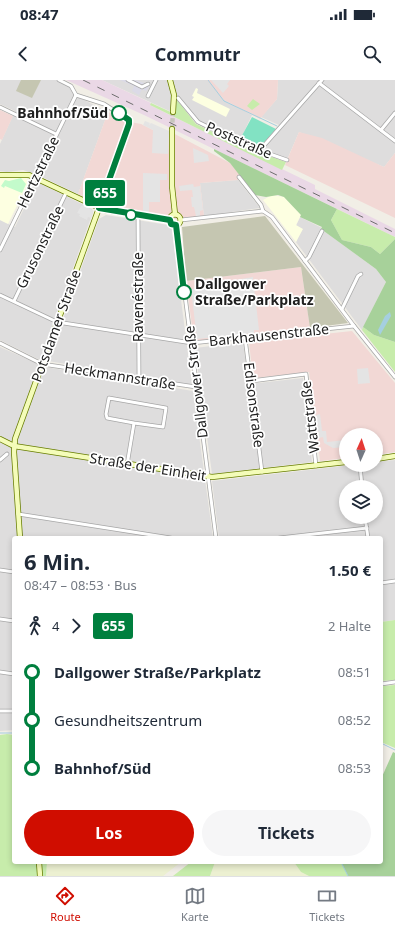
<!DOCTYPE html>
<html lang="de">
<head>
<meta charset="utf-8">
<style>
  :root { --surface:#fff; --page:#f6f6f7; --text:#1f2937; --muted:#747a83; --line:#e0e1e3; --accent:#d00d00 }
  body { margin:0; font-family:"Noto Sans",sans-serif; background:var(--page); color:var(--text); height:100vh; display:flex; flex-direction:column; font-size:15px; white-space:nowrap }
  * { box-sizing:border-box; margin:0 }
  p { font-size:13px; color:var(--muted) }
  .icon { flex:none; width:22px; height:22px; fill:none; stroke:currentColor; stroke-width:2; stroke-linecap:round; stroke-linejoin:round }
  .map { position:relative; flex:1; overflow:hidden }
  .panel { position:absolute; left:12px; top:456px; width:371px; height:328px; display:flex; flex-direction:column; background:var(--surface); border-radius:4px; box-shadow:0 2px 6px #0003 }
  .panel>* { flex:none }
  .badge { padding:0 8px; border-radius:3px; font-size:14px; line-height:26px }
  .needle { width:26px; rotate:3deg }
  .tools { position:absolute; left:339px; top:348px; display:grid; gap:8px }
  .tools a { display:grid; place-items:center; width:44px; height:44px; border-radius:50%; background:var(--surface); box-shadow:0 2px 6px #0003; font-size:20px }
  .map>.badge { position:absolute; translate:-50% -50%; box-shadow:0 0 0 2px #fff }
  .legs { display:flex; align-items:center; gap:6px; height:44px; padding:0 12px; font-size:13px }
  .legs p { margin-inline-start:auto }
  .headline { display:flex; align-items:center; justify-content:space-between; height:68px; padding:0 12px }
  h1 { font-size:22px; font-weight:700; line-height:30px }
  .primary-button { display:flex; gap:8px; margin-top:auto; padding:8px 12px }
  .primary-button a { flex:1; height:46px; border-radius:24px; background:var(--accent); color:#fff; font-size:16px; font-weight:700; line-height:46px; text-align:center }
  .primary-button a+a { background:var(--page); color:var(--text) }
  ul { padding:0 12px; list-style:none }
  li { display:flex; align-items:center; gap:14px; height:48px; font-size:15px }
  li i { display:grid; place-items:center; width:6px; height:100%; margin:0 5px; background:currentColor }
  li i::after { content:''; width:10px; height:10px; margin:-5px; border:3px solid; border-radius:50%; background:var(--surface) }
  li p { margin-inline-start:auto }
  li:first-child i { background:linear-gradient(#0000 50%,currentColor 0) }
  li:last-child i { background:linear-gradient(currentColor 50%,#0000 0) }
  .status { display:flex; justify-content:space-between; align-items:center; height:28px; padding:0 20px; background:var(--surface); direction:ltr }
  .status svg { height:11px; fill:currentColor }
  header { display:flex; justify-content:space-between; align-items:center; height:52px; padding:0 12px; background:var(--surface); font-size:18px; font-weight:700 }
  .menu { display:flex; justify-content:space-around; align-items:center; height:56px; border-top:1px solid var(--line); background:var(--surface); font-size:11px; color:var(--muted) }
  .menu a { display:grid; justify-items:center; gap:2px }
  .menu .selected { color:var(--accent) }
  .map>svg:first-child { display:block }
  .residential { fill:#dedddd; fill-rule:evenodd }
  .commercial { fill:#f2d8d5 }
  .industrial { fill:#ead8e6 }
  .education { fill:#fdffe1 }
  .construction { fill:#c5c6b1 }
  .farmland { fill:#ecf0d1 }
  .grass { fill:#c7ecab }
  .forest { fill:#a7d19a }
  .park { fill:#c3fbcb }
  .pitch { fill:#82e2c3 }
  .parking { fill:#e4e4e4 }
  .plaza { fill:#dbdae7 }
  .water { fill:#a5cfe0 }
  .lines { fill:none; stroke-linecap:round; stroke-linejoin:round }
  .stream { stroke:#a5cfe0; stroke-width:1 }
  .secondary-tunnel { stroke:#c7c5be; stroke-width:4.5; stroke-dasharray:4.5 2; stroke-linecap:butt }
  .street-casing { stroke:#a7a7a7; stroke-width:4.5 }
  .secondary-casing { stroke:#677d01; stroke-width:6 }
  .street { stroke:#fff; stroke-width:3 }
  .secondary { stroke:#f4fcb9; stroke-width:4.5 }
  .rail { stroke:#6e6e6e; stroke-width:1; stroke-dasharray:8 8; stroke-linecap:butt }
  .line-1-casing { stroke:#fff; stroke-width:9 }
  .line-1 { stroke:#007f3e; stroke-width:6 }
  .stop-1-dot { fill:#fff; stroke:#007f3e; stroke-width:2 }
  .labels { text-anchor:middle; stroke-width:3.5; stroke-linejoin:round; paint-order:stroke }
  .stop-label { font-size:14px; font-weight:bold; fill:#202020; stroke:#fff; text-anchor:end }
  .street-label { font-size:14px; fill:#202020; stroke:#fff }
</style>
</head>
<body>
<div class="status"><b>08:47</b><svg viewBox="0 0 49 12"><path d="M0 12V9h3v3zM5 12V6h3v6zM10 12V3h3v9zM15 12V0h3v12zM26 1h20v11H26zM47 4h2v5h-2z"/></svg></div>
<header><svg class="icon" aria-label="back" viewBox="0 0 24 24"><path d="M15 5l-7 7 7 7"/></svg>Commutr<svg class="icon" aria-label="search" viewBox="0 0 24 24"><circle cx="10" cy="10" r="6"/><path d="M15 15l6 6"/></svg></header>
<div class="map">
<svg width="395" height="796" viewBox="0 0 395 796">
  <rect width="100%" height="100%" fill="#f1eee6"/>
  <g class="residential">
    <path d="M 0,0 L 57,0 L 68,5 L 74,15 L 108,32 L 78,114 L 40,96 L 23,90 L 7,92 L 0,91 L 0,64 L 15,31 L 0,24 Z"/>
    <path d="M 102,0 L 208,0 L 224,20 L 252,35 L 238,64 L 196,43 L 177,20 L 176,34 Z"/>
    <path d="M 278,0 L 395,0 L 395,73 L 384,87 L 299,52 L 286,82 L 256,71 L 279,45 L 261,37 L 277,19 Z"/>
    <path d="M 238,100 L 260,128 L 204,136 L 200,103 Z"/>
    <path d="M 37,102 L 92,129 L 93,132 L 40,280 L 0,260 L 0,140 L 15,147 Z"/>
    <path d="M 106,135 L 168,145 L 172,150 L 192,305 L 48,281 L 99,139 Z"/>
    <path d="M 300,137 L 322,148 L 321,149 L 376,189 L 386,202 L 362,250 L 296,162 L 302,149 L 296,146 Z"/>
    <path d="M 243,262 L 249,304 L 303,298 L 312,382 L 212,394 L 195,268 Z"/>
    <path d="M 0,267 L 45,287 L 193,311 L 213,458 L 14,458 L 14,650 L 0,651 Z"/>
    <path d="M 395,380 L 395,540 L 381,542 L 381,458 L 219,458 L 212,401 L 352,385 L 376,385 L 376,382 ZM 346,407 L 376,407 L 376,437 L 346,437 Z"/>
  </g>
  <g class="commercial">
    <path d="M 207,0 L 278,0 L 277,19 L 260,39 L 224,20 Z"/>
    <path d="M 0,30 L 13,36 L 2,60 L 0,59 Z"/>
    <path d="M 108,32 L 125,41 L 141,44 L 153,50 L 168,74 L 169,51 L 230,83 L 242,97 L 238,100 L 200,103 L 204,136 L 175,139 L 105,127 L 78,114 Z"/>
    <path d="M 299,52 L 322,58 L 384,87 L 395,73 L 395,138 L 285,85 Z"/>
    <path d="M 301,187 L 310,248 L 194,261 L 186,201 Z"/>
    <path d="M 352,251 L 395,303 L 395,372 L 376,375 L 376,355 L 346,355 L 346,378 L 320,381 L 309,292 L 253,298 L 249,262 Z"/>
  </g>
  <path class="industrial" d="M 66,0 L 102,0 L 151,23 L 150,25 L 176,38 L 315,105 L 315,109 L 395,149 L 395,157 L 144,35 Z"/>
  <g class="education">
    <path d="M 196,8 L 198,9 L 197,13 L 230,29 L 226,37 L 192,20 L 194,17 L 192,16 Z"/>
    <path d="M 26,97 L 29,101 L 8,144 L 0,140 L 0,98 Z"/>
    <path d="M 272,115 L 284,117 L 301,135 L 296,145 L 303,149 L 296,162 L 263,120 Z"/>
  </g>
  <g class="construction">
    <path d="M 21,0 L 41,0 L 32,18 L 16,11 Z"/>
    <path d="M 265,136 L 348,243 L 310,248 L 301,187 L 186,201 L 182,147 Z"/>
  </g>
  <g class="farmland">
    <path d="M 47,782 L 181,782 L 163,796 L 46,796 Z"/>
    <path d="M 215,782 L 294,782 L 301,792 L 309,796 L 210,796 Z"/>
  </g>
  <g class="grass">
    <path d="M 253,19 L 260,24 L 252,30 L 247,26 Z"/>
    <path d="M 177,20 L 196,44 L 249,69 L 286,82 L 282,90 L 150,25 L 151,23 L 175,34 Z"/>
    <path d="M 337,129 L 395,157 L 395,159 L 380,174 L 371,167 L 342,160 L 331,140 Z"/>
    <path d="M 363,247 L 374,255 L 395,262 L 395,292 L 362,250 Z"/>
    <path d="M 395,540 L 395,600 L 381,601 L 381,542 Z"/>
    <path d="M 395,605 L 395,668 L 381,662 L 381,606 Z"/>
    <path d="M 7,654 L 14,655 L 14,782 L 37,782 L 38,796 L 0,796 L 0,655 Z"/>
    <path d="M 41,782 L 47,782 L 46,796 L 42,796 Z"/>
    <path d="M 191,782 L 215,782 L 210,796 L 173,796 Z"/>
    <path d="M 294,782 L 341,782 L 348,796 L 309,796 L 301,792 Z"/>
  </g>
  <g class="forest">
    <path d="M 214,69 L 337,129 L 331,140 L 342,160 L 371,167 L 380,174 L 395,159 L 395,262 L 374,255 L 363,247 L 386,202 L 376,189 L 321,149 L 322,147 L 300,137 L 301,135 L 284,117 L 278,115 L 266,117 L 255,115 L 230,83 L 214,71 Z"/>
    <path d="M 393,672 L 395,673 L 395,796 L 348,796 L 341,782 L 381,782 L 381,699 Z"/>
  </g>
  <path class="park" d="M 21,98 L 26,104 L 22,113 L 5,106 L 4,108 L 1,106 L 5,100 L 9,101 Z"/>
  <path class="pitch" d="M 252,37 L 276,49 L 258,69 L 239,61 Z"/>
  <g class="parking">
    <path d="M 211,0 L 230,0 L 227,4 L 229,6 L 223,13 Z"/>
    <path d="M 145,41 L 150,43 L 149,45 L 151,43 L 169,51 L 168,74 L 152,73 L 153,50 L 143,45 Z"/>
    <path d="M 124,47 L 129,52 L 105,119 L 99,116 Z"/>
    <path d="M 193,68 L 208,75 L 209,81 L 194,83 Z"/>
    <path d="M 143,93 L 167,94 L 167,100 L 160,100 L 160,122 L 149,122 L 149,132 L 143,132 Z"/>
    <path d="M 193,104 L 194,107 L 200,106 L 203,130 L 200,131 L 200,136 L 196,136 L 194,127 L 192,127 L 191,117 L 193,117 L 192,110 L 180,111 L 179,106 Z"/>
    <path d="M 84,125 L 93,131 L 91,138 L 88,137 L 87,140 L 79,136 L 80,134 L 77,133 L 81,126 Z"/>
    <path d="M 253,197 L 253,200 L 249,200 L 250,207 L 254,207 L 259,250 L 254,250 L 254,253 L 197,259 L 191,209 L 212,207 L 212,204 Z"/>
    <path d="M 368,288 L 370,303 L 358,304 L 357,289 Z"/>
    <path d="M 320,334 L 322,351 L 326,351 L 327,362 L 346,360 L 346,367 L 333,368 L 324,363 L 323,357 L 319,358 L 316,335 Z"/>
  </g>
  <path class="plaza" d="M 120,0 L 135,0 L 150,5 L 146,11 L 142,9 L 139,15 L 132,11 L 134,6 Z"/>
  <path class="water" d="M 390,232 L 391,236 L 380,255 L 378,250 L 385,236 Z"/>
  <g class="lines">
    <g class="stream">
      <path d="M 208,0 L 224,21 L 277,46"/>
      <path d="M 0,653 L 14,653"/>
      <path d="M 381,663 L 395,670"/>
      <path d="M 341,782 L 348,796"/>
    </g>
    <path class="secondary-tunnel" d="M 172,49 L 173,32"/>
    <defs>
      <g id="street">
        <path d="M 59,0 L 71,6 L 76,15"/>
        <path d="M 128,0 L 142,7 L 148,4"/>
        <path d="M 319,3 L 395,61"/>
        <path d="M 76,15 L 104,24 L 129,40 L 99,128"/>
        <path d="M 148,16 L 156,0"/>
        <path d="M 178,18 L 198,42 L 247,66 L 287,80"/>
        <path d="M 0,27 L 56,54"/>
        <path d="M 381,50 L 395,33"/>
        <path d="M 260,70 L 322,0"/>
        <path d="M 239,97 L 261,125 L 263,131 L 272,137 L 354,246 L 395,297"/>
        <path d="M 138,136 L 139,299"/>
        <path d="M 181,140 L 263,131"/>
        <path d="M 176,145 L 216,458"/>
        <path d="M 0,170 L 76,15"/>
        <path d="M 305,181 L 309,177 L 322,151"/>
        <path d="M 0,215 L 57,242 L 192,263 L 354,246"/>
        <path d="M 14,221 L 66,113"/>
        <path d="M 342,229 L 358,196 L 361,194"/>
        <path d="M 245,258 L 262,392"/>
        <path d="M 0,263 L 42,284 L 196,307"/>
        <path d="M 251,301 L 306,294 L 316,386"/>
        <path d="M 0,380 L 7,374"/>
        <path d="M 127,385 L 134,343 L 163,347 L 166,328 L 109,318 L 106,334 L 107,338 L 134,343"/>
        <path d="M 360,385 L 362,407"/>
        <path d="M 18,434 L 171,458"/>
        <path d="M 365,437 L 368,458"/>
        <path d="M 279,458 L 367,448"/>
        <path d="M 0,490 L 14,492"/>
        <path d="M 381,503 L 395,501"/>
        <path d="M 0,539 L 14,541"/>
        <path d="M 0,592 L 14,594"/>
        <path d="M 381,604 L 395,602"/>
        <path d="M 0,631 L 14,631"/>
      </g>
      <g id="secondary">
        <path d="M 170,0 L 174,15 L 173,32"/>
        <path d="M 172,49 L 172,106 L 175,134"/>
        <path d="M 0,95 L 29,95 L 104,130 L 170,140"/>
        <circle cx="175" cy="140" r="5.5"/>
        <path d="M 0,359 L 14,366 L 212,397 L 346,382"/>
        <path d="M 376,379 L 395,376"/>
        <path d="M 20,458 L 14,372 L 15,359 L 99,128"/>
        <path d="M 39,782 L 40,796"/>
      </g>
    </defs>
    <use href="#street" class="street-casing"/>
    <use href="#secondary" class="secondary-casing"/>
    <use href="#street" class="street"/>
    <use href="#secondary" class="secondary"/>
    <path class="rail" d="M 83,0 L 395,153"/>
  </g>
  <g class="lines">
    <defs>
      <path id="line-1" d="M 119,33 L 129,40 L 129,44 L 99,128 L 170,140 L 171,144 L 176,145 L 184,212"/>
    </defs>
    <use href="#line-1" class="line-1-casing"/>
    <use href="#line-1" class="line-1"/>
  </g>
  <g class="stop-1-dot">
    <circle cx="119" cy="33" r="7"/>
    <circle cx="131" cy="135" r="5"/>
    <circle cx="184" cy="212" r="7"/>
  </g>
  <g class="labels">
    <g class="stop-label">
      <text x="108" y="38">Bahnhof/Süd</text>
      <text x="195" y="209" text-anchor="start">Dallgower<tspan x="195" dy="16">Straße/Parkplatz</tspan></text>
    </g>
    <g class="street-label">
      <text transform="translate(239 60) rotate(24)" y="5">Poststraße</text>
      <text transform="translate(38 92) rotate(-64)" y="5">Hertzstraße</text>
      <text transform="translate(40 167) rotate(-64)" y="5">Grusonstraße</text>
      <text transform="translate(138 217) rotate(-90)" y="5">Ravenéstraße</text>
      <text transform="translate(56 246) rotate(-70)" y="5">Potsdamer Straße</text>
      <text transform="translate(269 255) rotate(-6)" y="5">Barkhausenstraße</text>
      <text transform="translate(120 296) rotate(9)" y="5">Heckmannstraße</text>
      <text transform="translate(196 302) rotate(-97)" y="5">Dallgower Straße</text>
      <text transform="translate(254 325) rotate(83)" y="5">Edisonstraße</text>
      <text transform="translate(310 337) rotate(-97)" y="5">Wattstraße</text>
      <text transform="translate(148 387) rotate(9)" y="5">Straße der Einheit</text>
    </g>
  </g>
</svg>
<div class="tools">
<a><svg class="needle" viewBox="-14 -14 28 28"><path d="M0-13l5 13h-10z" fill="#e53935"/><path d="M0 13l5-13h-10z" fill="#747a83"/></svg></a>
<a><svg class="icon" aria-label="layers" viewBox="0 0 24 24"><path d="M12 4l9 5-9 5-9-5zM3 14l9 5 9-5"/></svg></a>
</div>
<b class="badge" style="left:105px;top:113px;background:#007f3e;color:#fff">655</b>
<section class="panel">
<div class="headline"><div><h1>6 Min.</h1><p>08:47 – 08:53 · Bus</p></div><b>1.50 €</b></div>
<div class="legs"><svg class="icon" aria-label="walk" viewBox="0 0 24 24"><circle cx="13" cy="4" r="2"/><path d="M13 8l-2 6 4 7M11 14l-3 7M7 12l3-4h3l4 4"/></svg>4<svg class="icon" aria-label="forward" viewBox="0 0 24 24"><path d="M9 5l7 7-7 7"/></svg><b class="badge" style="background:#007f3e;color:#fff">655</b><p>2 Halte</p></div>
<ul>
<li><i style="color:#007f3e"></i><b>Dallgower Straße/Parkplatz</b><p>08:51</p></li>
<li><i style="color:#007f3e"></i><span>Gesundheitszentrum</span><p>08:52</p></li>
<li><i style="color:#007f3e"></i><b>Bahnhof/Süd</b><p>08:53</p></li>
</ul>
<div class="primary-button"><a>Los</a><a>Tickets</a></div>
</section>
</div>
<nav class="menu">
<a class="selected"><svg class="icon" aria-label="directions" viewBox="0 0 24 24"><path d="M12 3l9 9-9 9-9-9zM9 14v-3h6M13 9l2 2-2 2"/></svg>Route</a>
<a><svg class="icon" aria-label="map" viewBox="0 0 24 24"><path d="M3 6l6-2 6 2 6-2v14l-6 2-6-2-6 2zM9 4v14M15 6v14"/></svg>Karte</a>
<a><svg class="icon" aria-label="tickets" viewBox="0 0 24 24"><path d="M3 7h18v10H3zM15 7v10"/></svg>Tickets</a>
</nav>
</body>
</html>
